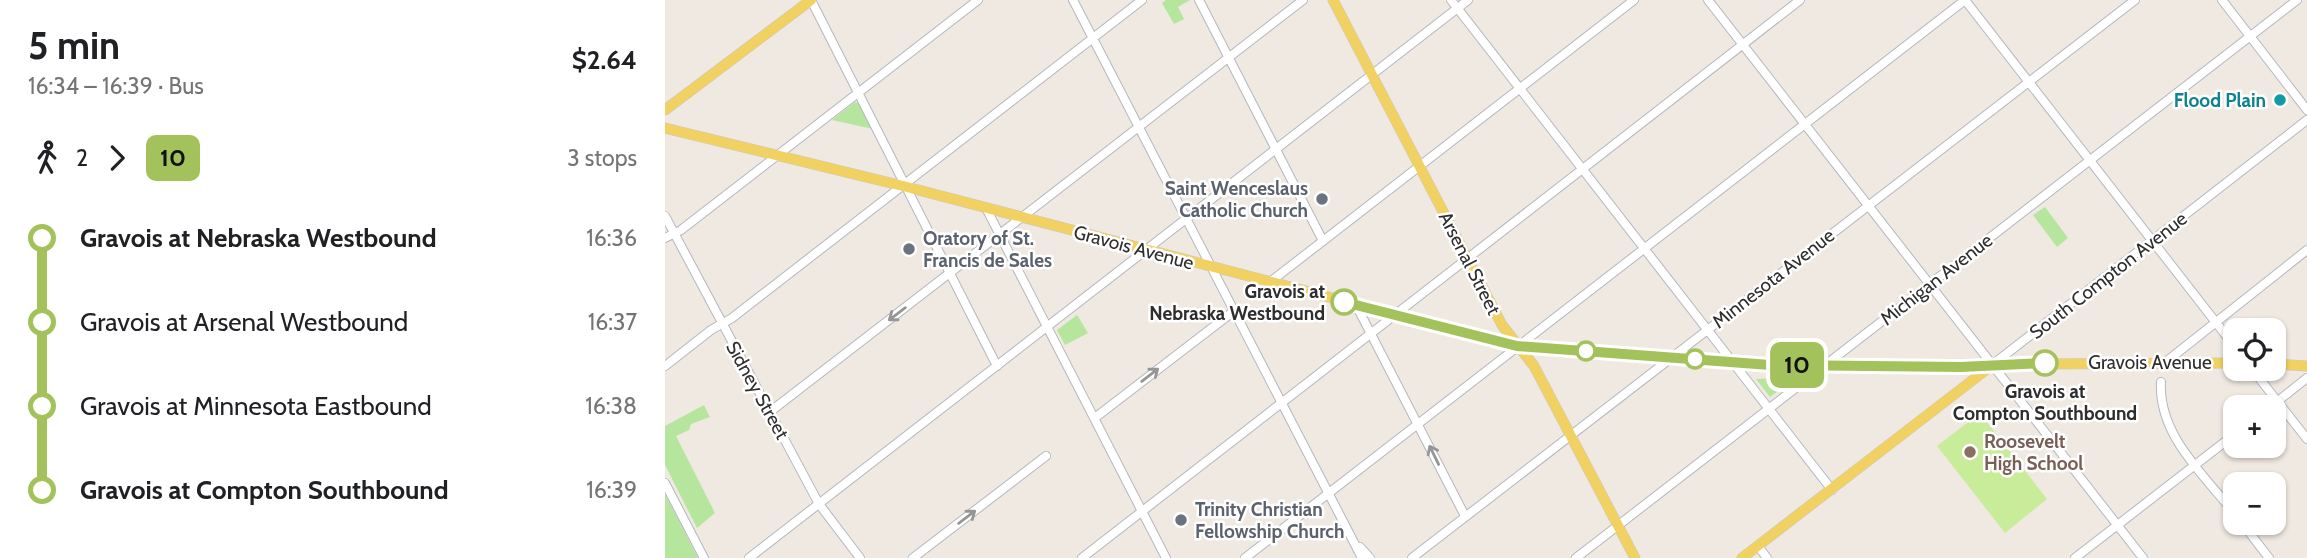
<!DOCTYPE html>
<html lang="en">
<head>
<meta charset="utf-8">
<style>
  :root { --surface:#fff; --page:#f2f2f2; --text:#202124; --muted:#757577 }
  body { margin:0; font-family:Cabin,sans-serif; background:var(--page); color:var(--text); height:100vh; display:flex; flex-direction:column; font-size:26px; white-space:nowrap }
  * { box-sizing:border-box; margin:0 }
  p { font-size:23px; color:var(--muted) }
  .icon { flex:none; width:38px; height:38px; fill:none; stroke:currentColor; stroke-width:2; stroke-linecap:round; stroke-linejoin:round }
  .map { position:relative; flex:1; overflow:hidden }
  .side { display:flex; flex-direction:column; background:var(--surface); width:665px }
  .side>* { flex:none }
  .badge { padding:0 14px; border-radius:10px; font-size:24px; line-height:46px }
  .buttons { position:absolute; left:1558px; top:318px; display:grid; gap:14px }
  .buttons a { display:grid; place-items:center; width:63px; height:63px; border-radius:14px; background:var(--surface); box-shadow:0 2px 5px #0004; font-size:35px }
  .map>.badge { position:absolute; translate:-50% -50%; box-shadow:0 0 0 4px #fff }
  .legs { display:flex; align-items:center; gap:10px; height:77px; padding:0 28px; font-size:23px }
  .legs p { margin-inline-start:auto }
  .head { display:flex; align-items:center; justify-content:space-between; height:119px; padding:0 28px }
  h1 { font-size:38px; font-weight:700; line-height:52px }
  ul { padding:0 28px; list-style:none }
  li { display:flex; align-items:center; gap:24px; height:84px; font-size:26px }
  li i { display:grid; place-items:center; width:10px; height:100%; margin:0 9px; background:currentColor }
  li i::after { content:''; width:18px; height:18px; margin:-9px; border:5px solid; border-radius:50%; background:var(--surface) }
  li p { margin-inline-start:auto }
  li:first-child i { background:linear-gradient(#0000 50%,currentColor 0) }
  li:last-child i { background:linear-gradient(currentColor 50%,#0000 0) }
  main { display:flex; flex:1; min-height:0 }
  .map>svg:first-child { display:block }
  .green { fill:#b6e59e }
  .pitch { fill:#c9ec9a }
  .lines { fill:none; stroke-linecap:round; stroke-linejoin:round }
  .minor-casing { stroke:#b4b7c1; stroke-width:10 }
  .major-casing { stroke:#c9c9c9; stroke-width:11 }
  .minor { stroke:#fff; stroke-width:8 }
  .major { stroke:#f2d163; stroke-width:10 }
  .oneway { stroke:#969696 }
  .line-1-casing { stroke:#fff; stroke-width:16 }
  .line-1 { stroke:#a3c25b; stroke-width:10 }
  .culture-dot { fill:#0f9aa8; stroke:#fff; stroke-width:2.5 }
  .worship-dot { fill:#6b7280; stroke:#fff; stroke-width:2.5 }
  .stop-1-dot { fill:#fff; stroke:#a3c25b; stroke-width:3.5 }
  .education-dot { fill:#8d6e63; stroke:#fff; stroke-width:2.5 }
  .labels { text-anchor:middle; stroke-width:5; stroke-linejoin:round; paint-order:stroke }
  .culture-label { font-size:19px; font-weight:bold; fill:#0d838f; stroke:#fff; text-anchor:end }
  .worship-label { font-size:19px; font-weight:bold; fill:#5b616d; stroke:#fff; text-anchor:start }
  .street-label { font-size:19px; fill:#2e2e2e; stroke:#fff }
  .stop-label { font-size:19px; font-weight:bold; fill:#2e2e2e; stroke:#fff; text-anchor:end }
  .education-label { font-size:19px; font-weight:bold; fill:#785e54; stroke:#fff; text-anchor:start }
</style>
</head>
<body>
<main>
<section class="side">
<div class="head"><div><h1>5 min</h1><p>16:34 – 16:39 · Bus</p></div><b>$2.64</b></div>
<div class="legs"><svg class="icon" aria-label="walk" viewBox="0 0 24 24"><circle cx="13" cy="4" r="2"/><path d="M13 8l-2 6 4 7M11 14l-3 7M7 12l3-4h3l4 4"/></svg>2<svg class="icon" aria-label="forward" viewBox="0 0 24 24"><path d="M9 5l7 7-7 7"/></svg><b class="badge" style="background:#a3c25b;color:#111">10</b><p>3 stops</p></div>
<ul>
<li><i style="color:#a3c25b"></i><b>Gravois at Nebraska Westbound</b><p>16:36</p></li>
<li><i style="color:#a3c25b"></i><span>Gravois at Arsenal Westbound</span><p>16:37</p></li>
<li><i style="color:#a3c25b"></i><span>Gravois at Minnesota Eastbound</span><p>16:38</p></li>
<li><i style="color:#a3c25b"></i><b>Gravois at Compton Southbound</b><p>16:39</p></li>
</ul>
</section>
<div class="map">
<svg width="1642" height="558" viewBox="0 0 1642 558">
  <rect width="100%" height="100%" fill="#efe9e1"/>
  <g class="green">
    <path d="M 501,0 L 525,0 L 513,7 L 519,19 L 509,24 L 497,3 Z"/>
    <path d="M 190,102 L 195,104 L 208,129 L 167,120 Z"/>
    <path d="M 1380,207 L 1403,238 L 1392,247 L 1368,215 Z"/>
    <path d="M 412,315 L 423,333 L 400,345 L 392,330 Z"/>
    <path d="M 1125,378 L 1126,382 L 1105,397 L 1091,379 Z"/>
    <path d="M 39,405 L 45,417 L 26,424 L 24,430 L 11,436 L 50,513 L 32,528 L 0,465 L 0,426 Z"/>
    <path d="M 0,494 L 33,558 L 0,558 Z"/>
  </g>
  <path class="pitch" d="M 1315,413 L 1382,499 L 1340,533 L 1272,446 Z"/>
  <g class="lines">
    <defs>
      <g id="minor">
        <path d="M 146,0 L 332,366"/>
        <path d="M 408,0 L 697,558"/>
        <path d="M 534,0 L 658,241"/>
        <path d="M 786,0 L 1167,490"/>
        <path d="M 1043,0 L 1478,558"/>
        <path d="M 1300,0 L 1570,347"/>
        <path d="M 1557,0 L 1642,110"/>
        <path d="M 321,208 L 501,558"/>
        <path d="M 0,216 L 154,504 L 195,558"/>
        <path d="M 0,238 L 16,230 L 313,0"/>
        <path d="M 605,282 L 969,0"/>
        <path d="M 691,305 L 800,516"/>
        <path d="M 1502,361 L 1642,250"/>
        <path d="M 1327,365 L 1642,120"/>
        <path d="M 0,366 L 46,330 L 67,318 L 477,0"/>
        <path d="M 1587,369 L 1642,439"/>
        <path d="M 1496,382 C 1493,435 1539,475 1570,514"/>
        <path d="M 1604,408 L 1642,378"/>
        <path d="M 106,411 L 638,0"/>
        <path d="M 431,417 L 569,311"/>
        <path d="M 0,483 L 39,558"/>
        <path d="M 1577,523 L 1604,558"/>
        <path d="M 1093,546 L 1102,558"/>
        <path d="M 695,547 L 705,558"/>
        <path d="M 84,558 L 803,0"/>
        <path d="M 248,558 L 381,456"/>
        <path d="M 417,558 L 1135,0"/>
        <path d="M 580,558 L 1300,0"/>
        <path d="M 747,558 L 1470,0"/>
        <path d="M 911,558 L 1632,0"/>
        <path d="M 1410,558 L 1570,434"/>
      </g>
      <g id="major">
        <path d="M 668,0 L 837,325 L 869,366 L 970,558"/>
        <path d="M 0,110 L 146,0"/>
        <path d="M 0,128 L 238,186 L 852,346 L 1124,365 L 1570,363"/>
        <path d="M 1608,364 L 1642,366"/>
        <path d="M 1077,558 L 1326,366"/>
      </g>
    </defs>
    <use href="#minor" class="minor-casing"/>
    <use href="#major" class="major-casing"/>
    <use href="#minor" class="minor"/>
    <use href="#major" class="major"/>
  </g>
  <defs><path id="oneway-shaft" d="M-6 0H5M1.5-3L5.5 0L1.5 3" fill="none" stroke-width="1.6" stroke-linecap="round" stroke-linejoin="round" transform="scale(1.75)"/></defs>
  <g class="oneway">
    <use href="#oneway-shaft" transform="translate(232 314) rotate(143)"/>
    <use href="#oneway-shaft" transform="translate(485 375) rotate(-38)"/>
    <use href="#oneway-shaft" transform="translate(769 455) rotate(-116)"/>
    <use href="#oneway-shaft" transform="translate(302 517) rotate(-37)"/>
  </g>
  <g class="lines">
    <defs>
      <path id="line-1" d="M 679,302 L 852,346 L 1105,365 L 1296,367 L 1380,363"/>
    </defs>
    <use href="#line-1" class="line-1-casing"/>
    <use href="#line-1" class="line-1"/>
  </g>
  <circle class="culture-dot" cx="1615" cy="100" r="7"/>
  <g class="worship-dot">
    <circle cx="657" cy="199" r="7"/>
    <circle cx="244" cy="249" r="7"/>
    <circle cx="516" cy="520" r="7"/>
  </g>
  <g class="stop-1-dot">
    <circle cx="679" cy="302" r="12"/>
    <circle cx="921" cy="351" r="9"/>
    <circle cx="1030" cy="359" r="9"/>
    <circle cx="1380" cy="363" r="12"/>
  </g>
  <circle class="education-dot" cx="1305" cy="452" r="7"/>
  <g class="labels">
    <g class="culture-label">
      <text x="1601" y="107">Flood Plain</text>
    </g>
    <g class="worship-label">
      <text x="643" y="195" text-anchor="end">Saint Wenceslaus<tspan x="643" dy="22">Catholic Church</tspan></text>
      <text x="258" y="245">Oratory of St.<tspan x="258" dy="22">Francis de Sales</tspan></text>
      <text x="530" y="516">Trinity Christian<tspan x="530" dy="22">Fellowship Church</tspan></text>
    </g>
    <g class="street-label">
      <text transform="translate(469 247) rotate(15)" y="7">Gravois Avenue</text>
      <text transform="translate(805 263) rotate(63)" y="7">Arsenal Street</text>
      <text transform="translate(1443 275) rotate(-38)" y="7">South Compton Avenue</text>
      <text transform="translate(1108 278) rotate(-38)" y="7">Minnesota Avenue</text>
      <text transform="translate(1271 279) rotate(-38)" y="7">Michigan Avenue</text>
      <text x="1485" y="369">Gravois Avenue</text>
      <text transform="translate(93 390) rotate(61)" y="7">Sidney Street</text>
    </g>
    <g class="stop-label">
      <text x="660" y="298">Gravois at<tspan x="660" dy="22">Nebraska Westbound</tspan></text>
      <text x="1380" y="398" text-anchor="middle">Gravois at<tspan x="1380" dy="22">Compton Southbound</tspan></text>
    </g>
    <g class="education-label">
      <text x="1319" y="448">Roosevelt<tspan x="1319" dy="22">High School</tspan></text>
    </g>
  </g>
</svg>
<div class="buttons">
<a><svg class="icon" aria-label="locate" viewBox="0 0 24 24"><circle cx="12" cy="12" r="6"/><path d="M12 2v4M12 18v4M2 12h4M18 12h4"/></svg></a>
<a>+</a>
<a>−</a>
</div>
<b class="badge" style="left:1132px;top:365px;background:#a3c25b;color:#111">10</b>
</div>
</main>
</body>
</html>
